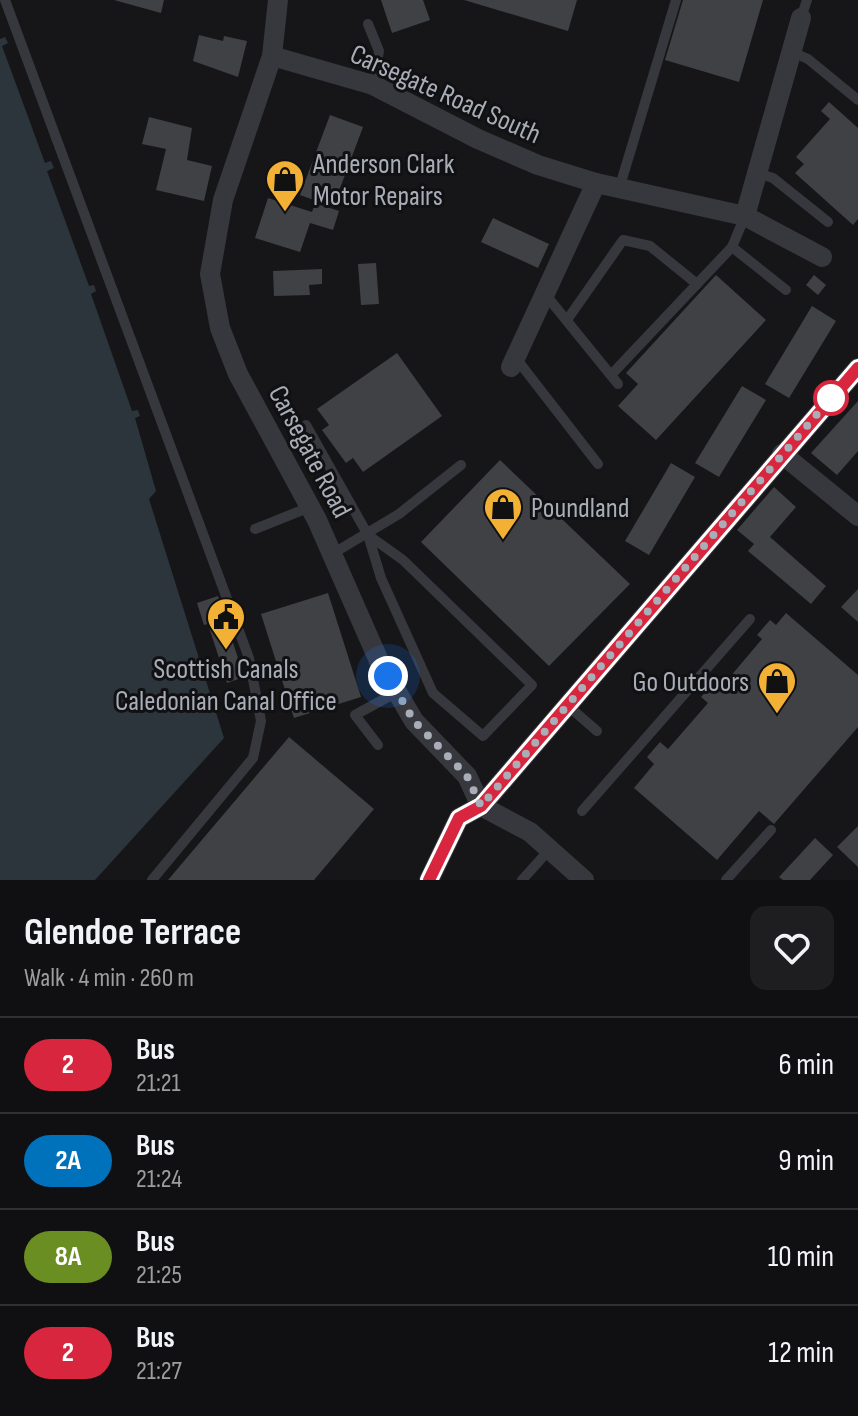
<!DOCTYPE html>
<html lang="en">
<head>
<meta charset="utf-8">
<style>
  :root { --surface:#101012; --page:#1e1e20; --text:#f1f3f6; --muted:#9c9d9f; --line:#303032 }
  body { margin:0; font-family:"Sofia Sans Condensed",sans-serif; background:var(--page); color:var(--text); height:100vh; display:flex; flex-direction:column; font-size:30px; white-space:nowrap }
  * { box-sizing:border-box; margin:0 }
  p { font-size:26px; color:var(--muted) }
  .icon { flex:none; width:44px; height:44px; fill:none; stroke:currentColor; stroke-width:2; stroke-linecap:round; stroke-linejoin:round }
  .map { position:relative; height:880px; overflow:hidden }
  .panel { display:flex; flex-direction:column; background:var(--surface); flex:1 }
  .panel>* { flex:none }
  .badge { padding:0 16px; border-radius:26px; font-size:28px; line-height:52px }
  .you { position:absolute; width:40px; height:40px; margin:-20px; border:6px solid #fff; border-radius:50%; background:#1a73e8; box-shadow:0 0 0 12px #1a73e833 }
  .map>.badge { position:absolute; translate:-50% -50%; box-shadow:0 0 0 4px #fff }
  .round { display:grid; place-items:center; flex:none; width:84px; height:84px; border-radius:16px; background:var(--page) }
  .headline { display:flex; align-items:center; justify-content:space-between; height:136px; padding:0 24px }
  h1 { font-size:38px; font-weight:700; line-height:60px }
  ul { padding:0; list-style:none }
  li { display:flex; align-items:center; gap:24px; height:96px; padding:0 24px; border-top:2px solid var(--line) }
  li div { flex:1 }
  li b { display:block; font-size:30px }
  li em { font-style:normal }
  li .badge { min-width:88px; font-weight:700; text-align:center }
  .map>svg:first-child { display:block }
  .water { fill:#2c353c }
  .building { fill:#404145 }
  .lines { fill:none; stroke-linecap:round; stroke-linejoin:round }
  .lane { stroke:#37383d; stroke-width:10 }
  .street { stroke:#37383d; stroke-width:20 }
  .line-casing { stroke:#fff; stroke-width:18 }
  .line { stroke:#d7263d; stroke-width:12 }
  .walk { stroke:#a8adb8; stroke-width:8; stroke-dasharray:0 14.4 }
  .stop-dot { fill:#fff; stroke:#d7263d; stroke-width:4 }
  .labels { text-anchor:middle; stroke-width:6; stroke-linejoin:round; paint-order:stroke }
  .street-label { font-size:28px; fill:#a8adb8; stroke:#111113 }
  .poi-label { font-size:28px; fill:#a8adb8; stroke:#111113; text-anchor:start }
</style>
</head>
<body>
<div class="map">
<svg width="858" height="880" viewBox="0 0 858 880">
  <rect width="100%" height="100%" fill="#161618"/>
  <path class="water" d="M 5,37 L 8,43 L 2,46 L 45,163 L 51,161 L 54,168 L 47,171 L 89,286 L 94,285 L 96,291 L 91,294 L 132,411 L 138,410 L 140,416 L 135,418 L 156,491 L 149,499 L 224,738 L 95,880 L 0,880 L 0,39 Z"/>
  <g class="building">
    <path d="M 114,0 L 164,0 L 161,13 Z"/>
    <path d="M 381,0 L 423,0 L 430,20 L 392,33 Z"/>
    <path d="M 464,0 L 577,0 L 568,31 Z"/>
    <path d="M 683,0 L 763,0 L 739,82 L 665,60 Z"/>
    <path d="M 199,35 L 223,41 L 224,36 L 247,41 L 238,77 L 193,61 Z"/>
    <path d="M 829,102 L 858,128 L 858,219 L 853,225 L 795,173 L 804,164 L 796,157 L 830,119 L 821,111 Z"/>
    <path d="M 330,115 L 363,127 L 333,207 L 300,195 Z"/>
    <path d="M 149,117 L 192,128 L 187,160 L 212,166 L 204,201 L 156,190 L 166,149 L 142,144 Z"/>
    <path d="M 268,198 L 312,212 L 315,203 L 339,211 L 333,230 L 310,223 L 300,252 L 255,238 Z"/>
    <path d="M 493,218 L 549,244 L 538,268 L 481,242 Z"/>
    <path d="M 376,263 L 379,304 L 361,305 L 358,264 Z"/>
    <path d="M 322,269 L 322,284 L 309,285 L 310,295 L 274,296 L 273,271 Z"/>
    <path d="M 716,275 L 766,320 L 656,440 L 618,406 L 638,384 L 626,373 Z"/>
    <path d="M 814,275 L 826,285 L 818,295 L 806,285 Z"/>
    <path d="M 812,306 L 836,321 L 789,398 L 765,384 Z"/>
    <path d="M 397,353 L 442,416 L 363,472 L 353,458 L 346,463 L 322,430 L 329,425 L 317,409 Z"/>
    <path d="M 742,386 L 766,400 L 719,477 L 695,463 Z"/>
    <path d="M 858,401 L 858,451 L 837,475 L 811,453 Z"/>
    <path d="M 500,460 L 630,584 L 549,666 L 421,542 Z"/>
    <path d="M 671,463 L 695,477 L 649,555 L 625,541 Z"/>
    <path d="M 774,487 L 796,507 L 770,537 L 826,586 L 811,604 L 748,551 L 754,544 L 737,530 Z"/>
    <path d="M 858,589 L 858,622 L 841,607 Z"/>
    <path d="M 328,593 L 361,697 L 294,718 L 261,614 Z"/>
    <path d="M 218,596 L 244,677 L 227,683 L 208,624 L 204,625 L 197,603 Z"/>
    <path d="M 786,613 L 858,675 L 858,727 L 774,824 L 759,811 L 717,860 L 634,788 L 654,764 L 647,757 L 660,742 L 668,749 L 708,703 L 701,697 L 717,679 L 724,684 L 762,639 L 757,635 L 770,620 L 776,625 Z"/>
    <path d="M 289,737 L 374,809 L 314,880 L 168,880 Z"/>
    <path d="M 858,826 L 858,867 L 837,847 Z"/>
    <path d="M 815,838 L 833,855 L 810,880 L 783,880 L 779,877 Z"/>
  </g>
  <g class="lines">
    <g class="lane">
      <path d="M 5,0 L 249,658 L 261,721 L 253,758 L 152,880"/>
      <path d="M 801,18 L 807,0"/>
      <path d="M 368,24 L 379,51 L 373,85"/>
      <path d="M 792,52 L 808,59 L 858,100"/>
      <path d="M 757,173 L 773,178 L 828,222"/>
      <path d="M 619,189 L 676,0"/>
      <path d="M 732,247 L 786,290"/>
      <path d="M 545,294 L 618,384"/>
      <path d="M 567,320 L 623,240 L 650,246 L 697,284"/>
      <path d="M 515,357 L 598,464"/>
      <path d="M 611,375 L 732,247 L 745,216"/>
      <path d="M 306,425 L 368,535 L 381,578 L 433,693 L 483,736 L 532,685 L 403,560 L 368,535"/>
      <path d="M 255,529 L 310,507"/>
      <path d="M 332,554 L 399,514 L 461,465"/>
      <path d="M 567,705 L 597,731"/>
      <path d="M 378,745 L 355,715 L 397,692"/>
      <path d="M 582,811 L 750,619"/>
      <path d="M 522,880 L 550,849"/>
      <path d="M 726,880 L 771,830"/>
    </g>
    <g class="street">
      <path d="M 278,0 L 272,56 L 223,200 L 210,274 L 220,328 L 238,374 L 317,520 L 379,661 L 414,721 L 467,776 L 481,806"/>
      <path d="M 272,56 L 373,85 L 478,139 L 538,165 L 596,183 L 745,216 L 822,257"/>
      <path d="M 745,216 L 801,18"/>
      <path d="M 511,367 L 596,183"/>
      <path d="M 782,454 L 858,516"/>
      <path d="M 481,806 L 530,832 L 584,880"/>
      <path d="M 429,880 L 459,818 L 481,806 L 858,368"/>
    </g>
  </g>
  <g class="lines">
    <defs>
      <path id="line" d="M 429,880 L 459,818 L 481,806 L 858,368"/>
    </defs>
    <use href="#line" class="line-casing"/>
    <use href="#line" class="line"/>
    <path class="walk" d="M 388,676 L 414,721 L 467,776 L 481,806 L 831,398"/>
  </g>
  <defs>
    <symbol id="shop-pin" viewBox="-11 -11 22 30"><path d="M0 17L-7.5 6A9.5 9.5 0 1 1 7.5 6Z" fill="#f2b134" stroke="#111113"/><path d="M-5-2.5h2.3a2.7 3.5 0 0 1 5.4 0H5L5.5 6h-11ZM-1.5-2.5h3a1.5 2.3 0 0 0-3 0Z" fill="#111"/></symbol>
    <symbol id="civic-pin" viewBox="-11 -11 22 30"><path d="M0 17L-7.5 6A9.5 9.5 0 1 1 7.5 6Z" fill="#f2b134" stroke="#111113"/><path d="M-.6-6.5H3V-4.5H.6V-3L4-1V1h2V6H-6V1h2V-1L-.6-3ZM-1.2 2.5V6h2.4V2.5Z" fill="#111"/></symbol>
  </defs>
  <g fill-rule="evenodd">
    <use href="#shop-pin" x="263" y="157" width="44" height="60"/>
    <use href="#shop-pin" x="481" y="485" width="44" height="60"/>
    <use href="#civic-pin" x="204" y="595" width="44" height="60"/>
    <use href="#shop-pin" x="755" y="659" width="44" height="60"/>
  </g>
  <circle class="stop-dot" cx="831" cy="398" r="16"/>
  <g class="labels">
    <g class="street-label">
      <text transform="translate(446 93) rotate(24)" y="10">Carsegate Road South</text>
      <text transform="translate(311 451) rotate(62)" y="10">Carsegate Road</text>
    </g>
    <g class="poi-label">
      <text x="313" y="173">Anderson Clark<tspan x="313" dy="32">Motor Repairs</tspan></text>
      <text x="531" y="517">Poundland</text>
      <text x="226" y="678" text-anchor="middle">Scottish Canals<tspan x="226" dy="32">Caledonian Canal Office</tspan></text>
      <text x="749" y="691" text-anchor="end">Go Outdoors</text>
    </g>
  </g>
</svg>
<div class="you" style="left:388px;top:676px"></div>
</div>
<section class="panel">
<div class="headline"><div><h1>Glendoe Terrace</h1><p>Walk · 4 min · 260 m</p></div><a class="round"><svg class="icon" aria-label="heart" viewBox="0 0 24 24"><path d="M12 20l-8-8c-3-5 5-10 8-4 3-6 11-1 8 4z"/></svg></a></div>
<ul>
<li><span class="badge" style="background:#d7263d;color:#fff">2</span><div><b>Bus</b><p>21:21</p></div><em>6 min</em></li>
<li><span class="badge" style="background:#0072bc;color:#fff">2A</span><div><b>Bus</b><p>21:24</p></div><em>9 min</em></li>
<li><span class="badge" style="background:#6b8e23;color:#fff">8A</span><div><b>Bus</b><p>21:25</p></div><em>10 min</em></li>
<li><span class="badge" style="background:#d7263d;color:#fff">2</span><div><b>Bus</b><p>21:27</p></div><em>12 min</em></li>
</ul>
</section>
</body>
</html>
